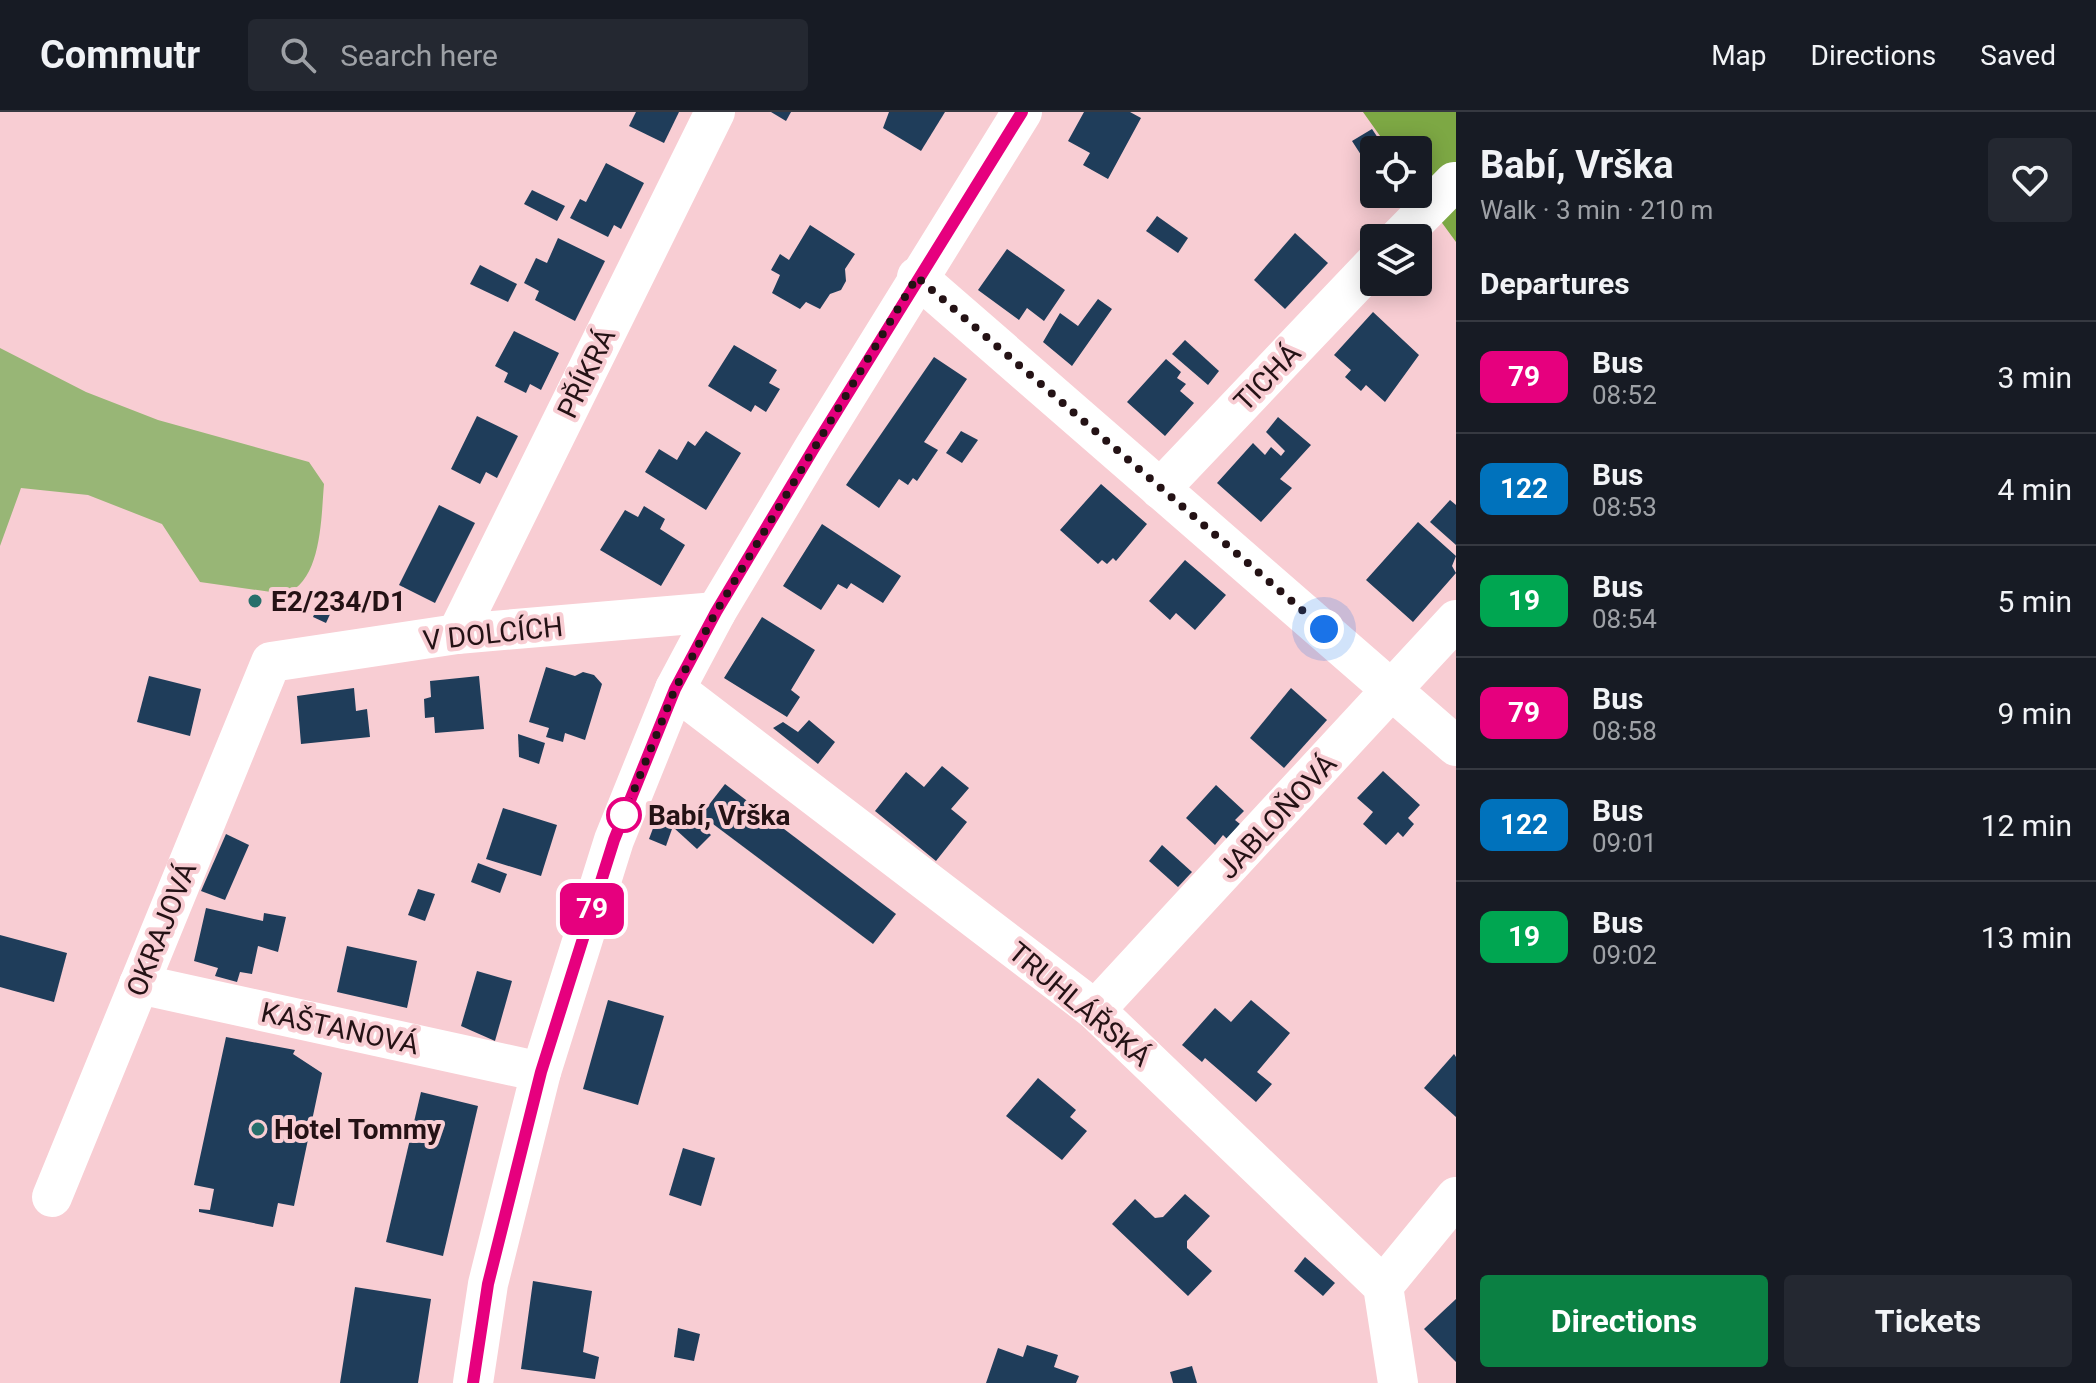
<!DOCTYPE html>
<html lang="en">
<head>
<meta charset="utf-8">
<style>
  :root { --surface:#171b24; --page:#242831; --text:#f1f3f6; --muted:#9ea1a6; --line:#363941; --accent:#0b8043 }
  body { margin:0; font-family:Roboto,sans-serif; background:var(--page); color:var(--text); height:100vh; display:flex; flex-direction:column; font-size:30px; white-space:nowrap }
  * { box-sizing:border-box; margin:0 }
  p { font-size:26px; color:var(--muted) }
  .icon { flex:none; width:44px; height:44px; fill:none; stroke:currentColor; stroke-width:2; stroke-linecap:round; stroke-linejoin:round }
  .map { position:relative; flex:1; overflow:hidden }
  .drawer { display:flex; flex-direction:column; background:var(--surface); width:640px }
  .drawer>* { flex:none }
  .badge { padding:0 16px; border-radius:12px; font-size:28px; line-height:52px }
  .buttons { position:absolute; left:1360px; top:24px; display:grid; gap:16px }
  .buttons a { display:grid; place-items:center; width:72px; height:72px; border-radius:8px; background:var(--surface); box-shadow:0 4px 20px #0003; font-size:40px }
  .you { position:absolute; width:40px; height:40px; margin:-20px; border:6px solid #fff; border-radius:50%; background:#1a73e8; box-shadow:0 0 0 12px #1a73e833 }
  .map>.badge { position:absolute; translate:-50% -50%; box-shadow:0 0 0 4px #fff }
  h2 { padding:0 24px; font-size:30px; line-height:72px }
  .round { display:grid; place-items:center; flex:none; width:84px; height:84px; border-radius:8px; background:var(--page) }
  .head { display:flex; align-items:center; justify-content:space-between; height:136px; padding:0 24px }
  h1 { font-size:38px; font-weight:700; line-height:60px }
  .cta { display:flex; gap:16px; margin-top:auto; padding:16px 24px }
  .cta a { flex:1; height:92px; border-radius:8px; background:var(--accent); color:#fff; font-size:32px; font-weight:700; line-height:92px; text-align:center }
  .cta a+a { background:var(--page); color:var(--text) }
  ul { padding:0; list-style:none }
  li { display:flex; align-items:center; gap:24px; height:112px; padding:0 24px; border-top:2px solid var(--line) }
  li div { flex:1 }
  li b { display:block; font-size:30px }
  li em { font-style:normal }
  li .badge { min-width:88px; font-weight:700; text-align:center }
  header { display:flex; align-items:center; gap:48px; box-sizing:border-box; height:112px; padding:0 40px; background:var(--surface); border-bottom:2px solid var(--line) }
  header strong { font-size:38px }
  nav { display:flex; gap:44px; margin-inline-start:auto; font-size:28px }
  .search { width:560px; height:72px; background:var(--page); display:flex; align-items:center; gap:20px; box-sizing:border-box; padding:0 28px; border-radius:8px; color:var(--muted); font-size:30px }
  main { display:flex; flex:1; min-height:0 }
  .map>svg:first-child { display:block }
  .green { fill:#98b676 }
  .forest { fill:#7da844 }
  .building { fill:#1f3d5a }
  .lines { fill:none; stroke-linecap:round; stroke-linejoin:round }
  .minor { stroke:#fff; stroke-width:40 }
  .line-casing { stroke:#fff; stroke-width:18 }
  .line { stroke:#e6007e; stroke-width:12 }
  .walk { stroke:#241215; stroke-width:8; stroke-dasharray:0 14.4 }
  .poi-dot { fill:#266f6b; stroke:#f8cdd3; stroke-width:3 }
  .stop-dot { fill:#fff; stroke:#e6007e; stroke-width:4 }
  .labels { text-anchor:middle; stroke-width:8; stroke-linejoin:round; paint-order:stroke }
  .street-label { font-size:28px; fill:#241215; stroke:#f8cdd3 }
  .poi-label { font-size:28px; font-weight:bold; fill:#241215; stroke:#f8cdd3; text-anchor:start }
  .stop-label { font-size:28px; font-weight:bold; fill:#241215; stroke:#f8cdd3; text-anchor:start }
</style>
</head>
<body>
<header>
<strong>Commutr</strong>
<div class="search"><svg class="icon" aria-label="search" viewBox="0 0 24 24"><circle cx="10" cy="10" r="6"/><path d="M15 15l6 6"/></svg>Search here</div>
<nav><a>Map</a><a>Directions</a><a>Saved</a></nav>
</header>
<main>
<div class="map">
<svg width="1456" height="1271" viewBox="0 0 1456 1271">
  <rect width="100%" height="100%" fill="#f8cdd3"/>
  <path class="green" d="M 0,236 L 86,280 L 158,308 L 309,350 L 324,372 C 321,406 322,469 285,482 L 200,470 L 162,412 L 88,383 L 21,376 L 0,434 Z"/>
  <path class="forest" d="M 1363,0 L 1456,0 L 1456,130 L 1418,78 L 1418,38 L 1390,38 Z"/>
  <g class="building">
    <path d="M 636,0 L 679,0 L 664,31 L 629,14 Z"/>
    <path d="M 771,0 L 791,0 L 786,9 Z"/>
    <path d="M 889,0 L 945,0 L 921,39 L 883,16 Z"/>
    <path d="M 1084,0 L 1130,0 L 1141,6 L 1108,67 L 1083,53 L 1090,41 L 1068,29 Z"/>
    <path d="M 1372,17 L 1386,38 L 1374,38 L 1374,63 L 1352,29 Z"/>
    <path d="M 606,51 L 644,71 L 621,117 L 614,113 L 608,125 L 570,106 L 580,87 L 586,90 Z"/>
    <path d="M 532,78 L 565,94 L 557,109 L 524,92 Z"/>
    <path d="M 1387,82 L 1405,82 L 1392,91 Z"/>
    <path d="M 1157,104 L 1188,126 L 1178,141 L 1146,119 Z"/>
    <path d="M 810,113 L 855,142 L 845,157 L 846,169 L 841,178 L 830,182 L 820,197 L 806,190 L 800,197 L 772,181 L 780,163 L 771,158 L 780,142 L 789,148 Z"/>
    <path d="M 1295,121 L 1328,151 L 1285,197 L 1254,168 Z"/>
    <path d="M 558,126 L 605,149 L 575,209 L 535,188 L 539,179 L 524,171 L 536,146 L 547,151 Z"/>
    <path d="M 1007,137 L 1065,178 L 1044,209 L 1027,196 L 1019,208 L 978,178 Z"/>
    <path d="M 480,153 L 517,172 L 508,190 L 470,172 Z"/>
    <path d="M 1098,187 L 1112,197 L 1072,254 L 1043,230 L 1060,201 L 1078,214 Z"/>
    <path d="M 1373,200 L 1419,243 L 1385,290 L 1366,273 L 1361,279 L 1345,265 L 1351,258 L 1334,243 Z"/>
    <path d="M 514,219 L 559,241 L 541,278 L 530,272 L 526,281 L 504,270 L 508,261 L 495,254 Z"/>
    <path d="M 1185,228 L 1219,259 L 1208,273 L 1172,242 Z"/>
    <path d="M 734,233 L 777,258 L 769,271 L 780,277 L 766,300 L 755,293 L 751,300 L 708,274 Z"/>
    <path d="M 934,245 L 967,267 L 924,330 L 938,338 L 917,369 L 913,366 L 908,373 L 899,367 L 879,396 L 846,373 Z"/>
    <path d="M 1166,247 L 1181,260 L 1177,266 L 1186,272 L 1180,279 L 1194,291 L 1165,324 L 1127,290 Z"/>
    <path d="M 477,304 L 518,324 L 497,366 L 486,360 L 480,372 L 451,357 Z"/>
    <path d="M 1278,305 L 1311,333 L 1280,367 L 1292,376 L 1261,410 L 1217,371 L 1253,331 L 1265,343 L 1271,335 L 1281,344 L 1285,339 L 1266,320 Z"/>
    <path d="M 706,319 L 741,341 L 706,398 L 645,360 L 659,337 L 677,348 L 688,329 L 695,334 Z"/>
    <path d="M 961,319 L 978,328 L 962,351 L 946,341 Z"/>
    <path d="M 1101,372 L 1147,412 L 1116,449 L 1113,446 L 1107,452 L 1102,448 L 1098,452 L 1060,418 Z"/>
    <path d="M 1450,388 L 1456,393 L 1456,433 L 1430,410 Z"/>
    <path d="M 439,393 L 475,411 L 435,491 L 399,473 Z"/>
    <path d="M 644,394 L 665,407 L 660,417 L 685,433 L 661,474 L 600,438 L 625,398 L 638,405 Z"/>
    <path d="M 1418,410 L 1456,444 L 1452,454 L 1456,461 L 1413,510 L 1366,468 Z"/>
    <path d="M 822,412 L 901,464 L 883,491 L 851,471 L 847,477 L 838,472 L 821,498 L 783,474 Z"/>
    <path d="M 1185,448 L 1226,483 L 1195,518 L 1176,501 L 1170,508 L 1149,489 Z"/>
    <path d="M 319,492 L 332,498 L 326,511 L 313,505 Z"/>
    <path d="M 762,505 L 815,538 L 791,578 L 800,585 L 787,605 L 724,566 Z"/>
    <path d="M 546,555 L 575,564 L 583,560 L 594,563 L 602,572 L 585,628 L 565,621 L 563,630 L 546,625 L 549,616 L 529,610 Z"/>
    <path d="M 149,564 L 201,577 L 190,624 L 137,610 Z"/>
    <path d="M 479,564 L 484,617 L 435,621 L 434,605 L 425,606 L 424,587 L 431,585 L 430,569 Z"/>
    <path d="M 354,576 L 356,599 L 367,597 L 370,625 L 301,632 L 297,584 Z"/>
    <path d="M 1291,576 L 1327,608 L 1284,656 L 1250,626 Z"/>
    <path d="M 809,608 L 835,630 L 818,652 L 773,616 L 783,610 L 798,620 Z"/>
    <path d="M 518,622 L 545,631 L 539,652 L 519,645 Z"/>
    <path d="M 942,654 L 969,676 L 951,697 L 967,710 L 936,749 L 875,699 L 906,660 L 924,675 Z"/>
    <path d="M 1383,659 L 1420,693 L 1408,706 L 1414,712 L 1403,725 L 1398,720 L 1386,733 L 1363,712 L 1373,700 L 1357,686 Z"/>
    <path d="M 725,672 L 896,802 L 873,832 L 701,703 Z"/>
    <path d="M 1216,673 L 1244,699 L 1235,708 L 1240,712 L 1227,727 L 1223,723 L 1215,733 L 1186,706 Z"/>
    <path d="M 503,696 L 557,713 L 541,764 L 486,747 Z"/>
    <path d="M 688,702 L 711,723 L 697,737 L 674,716 Z"/>
    <path d="M 658,703 L 672,717 L 666,734 L 649,727 Z"/>
    <path d="M 226,722 L 249,733 L 225,788 L 201,779 Z"/>
    <path d="M 1162,733 L 1192,760 L 1178,775 L 1149,749 Z"/>
    <path d="M 478,751 L 507,762 L 500,781 L 471,770 Z"/>
    <path d="M 418,777 L 435,782 L 425,809 L 408,803 Z"/>
    <path d="M 206,796 L 263,809 L 264,801 L 286,805 L 278,840 L 258,834 L 252,862 L 240,860 L 237,870 L 215,864 L 218,856 L 194,849 Z"/>
    <path d="M 0,823 L 67,841 L 54,890 L 0,875 Z"/>
    <path d="M 347,834 L 417,849 L 407,896 L 337,880 Z"/>
    <path d="M 477,859 L 512,869 L 495,929 L 461,914 Z"/>
    <path d="M 608,888 L 664,904 L 638,993 L 583,977 Z"/>
    <path d="M 1251,888 L 1290,921 L 1257,960 L 1272,972 L 1256,990 L 1205,946 L 1202,950 L 1182,933 L 1215,896 L 1231,910 Z"/>
    <path d="M 226,925 L 295,938 L 293,942 L 322,961 L 294,1094 L 278,1091 L 273,1115 L 199,1100 L 199,1097 L 210,1098 L 214,1077 L 194,1073 Z"/>
    <path d="M 1454,942 L 1456,945 L 1456,1005 L 1424,976 Z"/>
    <path d="M 1038,966 L 1076,998 L 1070,1005 L 1087,1019 L 1062,1048 L 1006,1004 Z"/>
    <path d="M 421,980 L 478,994 L 443,1144 L 386,1130 Z"/>
    <path d="M 683,1036 L 715,1046 L 701,1094 L 669,1083 Z"/>
    <path d="M 1185,1082 L 1210,1104 L 1187,1129 L 1187,1136 L 1212,1159 L 1188,1184 L 1112,1112 L 1135,1087 L 1155,1106 L 1163,1105 Z"/>
    <path d="M 1305,1145 L 1335,1171 L 1323,1184 L 1294,1159 Z"/>
    <path d="M 533,1169 L 592,1179 L 583,1240 L 599,1245 L 595,1267 L 521,1257 Z"/>
    <path d="M 355,1175 L 431,1187 L 418,1271 L 340,1271 Z"/>
    <path d="M 1456,1187 L 1456,1250 L 1424,1217 Z"/>
    <path d="M 678,1216 L 700,1222 L 694,1249 L 674,1245 Z"/>
    <path d="M 1027,1233 L 1058,1243 L 1054,1255 L 1079,1264 L 1076,1271 L 986,1271 L 998,1236 L 1023,1245 Z"/>
    <path d="M 1192,1254 L 1197,1271 L 1173,1271 L 1170,1260 Z"/>
  </g>
  <g class="lines">
    <g class="minor">
      <path d="M 1399,126 L 1454,70"/>
      <path d="M 917,165 L 1456,634"/>
      <path d="M 1160,377 L 1374,152"/>
      <path d="M 457,522 L 715,0"/>
      <path d="M 675,577 L 1095,898 L 1383,1174 L 1398,1271"/>
      <path d="M 139,872 L 541,960"/>
      <path d="M 1095,898 L 1456,508"/>
      <path d="M 52,1085 L 271,550 L 457,522 L 716,500"/>
      <path d="M 1383,1174 L 1456,1085"/>
      <path d="M 473,1271 L 488,1172 L 541,960 L 614,728 L 675,577 L 716,500 L 814,336 L 1022,0"/>
    </g>
  </g>
  <g class="lines">
    <defs>
      <path id="line" d="M 473,1271 L 488,1172 L 541,960 L 614,728 L 675,577 L 716,500 L 814,336 L 1022,0"/>
    </defs>
    <use href="#line" class="line-casing"/>
    <use href="#line" class="line"/>
    <path class="walk" d="M 624,703 L 675,577 L 716,500 L 917,165 L 1324,517"/>
  </g>
  <g class="poi-dot">
    <circle cx="255" cy="489" r="8"/>
    <circle cx="258" cy="1017" r="8"/>
  </g>
  <circle class="stop-dot" cx="624" cy="703" r="16"/>
  <g class="labels">
    <g class="street-label">
      <text transform="translate(586 261) rotate(-64)" y="10">PŘÍKRÁ</text>
      <text transform="translate(1267 265) rotate(-46)" y="10">TICHÁ</text>
      <text transform="translate(493 521) rotate(-6)" y="10">V DOLCÍCH</text>
      <text transform="translate(1277 704) rotate(-47)" y="10">JABLOŇOVÁ</text>
      <text transform="translate(161 817) rotate(-68)" y="10">OKRAJOVÁ</text>
      <text transform="translate(1080 892) rotate(40)" y="10">TRUHLÁŘSKÁ</text>
      <text transform="translate(340 916) rotate(12)" y="10">KAŠTANOVÁ</text>
    </g>
    <g class="poi-label">
      <text x="271" y="499">E2/234/D1</text>
      <text x="274" y="1027">Hotel Tommy</text>
    </g>
    <g class="stop-label">
      <text x="648" y="713">Babí, Vrška</text>
    </g>
  </g>
</svg>
<div class="buttons">
<a><svg class="icon" aria-label="locate" viewBox="0 0 24 24"><circle cx="12" cy="12" r="6"/><path d="M12 2v4M12 18v4M2 12h4M18 12h4"/></svg></a>
<a><svg class="icon" aria-label="layers" viewBox="0 0 24 24"><path d="M12 4l9 5-9 5-9-5zM3 14l9 5 9-5"/></svg></a>
</div>
<div class="you" style="left:1324px;top:517px"></div>
<b class="badge" style="left:592px;top:797px;background:#e6007e;color:#fff">79</b>
</div>
<section class="drawer">
<div class="head"><div><h1>Babí, Vrška</h1><p>Walk · 3 min · 210 m</p></div><a class="round"><svg class="icon" aria-label="heart" viewBox="0 0 24 24"><path d="M12 20l-8-8c-3-5 5-10 8-4 3-6 11-1 8 4z"/></svg></a></div>
<h2>Departures</h2>
<ul>
<li><span class="badge" style="background:#e6007e;color:#fff">79</span><div><b>Bus</b><p>08:52</p></div><em>3 min</em></li>
<li><span class="badge" style="background:#0072bc;color:#fff">122</span><div><b>Bus</b><p>08:53</p></div><em>4 min</em></li>
<li><span class="badge" style="background:#00a651;color:#fff">19</span><div><b>Bus</b><p>08:54</p></div><em>5 min</em></li>
<li><span class="badge" style="background:#e6007e;color:#fff">79</span><div><b>Bus</b><p>08:58</p></div><em>9 min</em></li>
<li><span class="badge" style="background:#0072bc;color:#fff">122</span><div><b>Bus</b><p>09:01</p></div><em>12 min</em></li>
<li><span class="badge" style="background:#00a651;color:#fff">19</span><div><b>Bus</b><p>09:02</p></div><em>13 min</em></li>
</ul>
<div class="cta"><a>Directions</a><a>Tickets</a></div>
</section>
</main>
</body>
</html>
